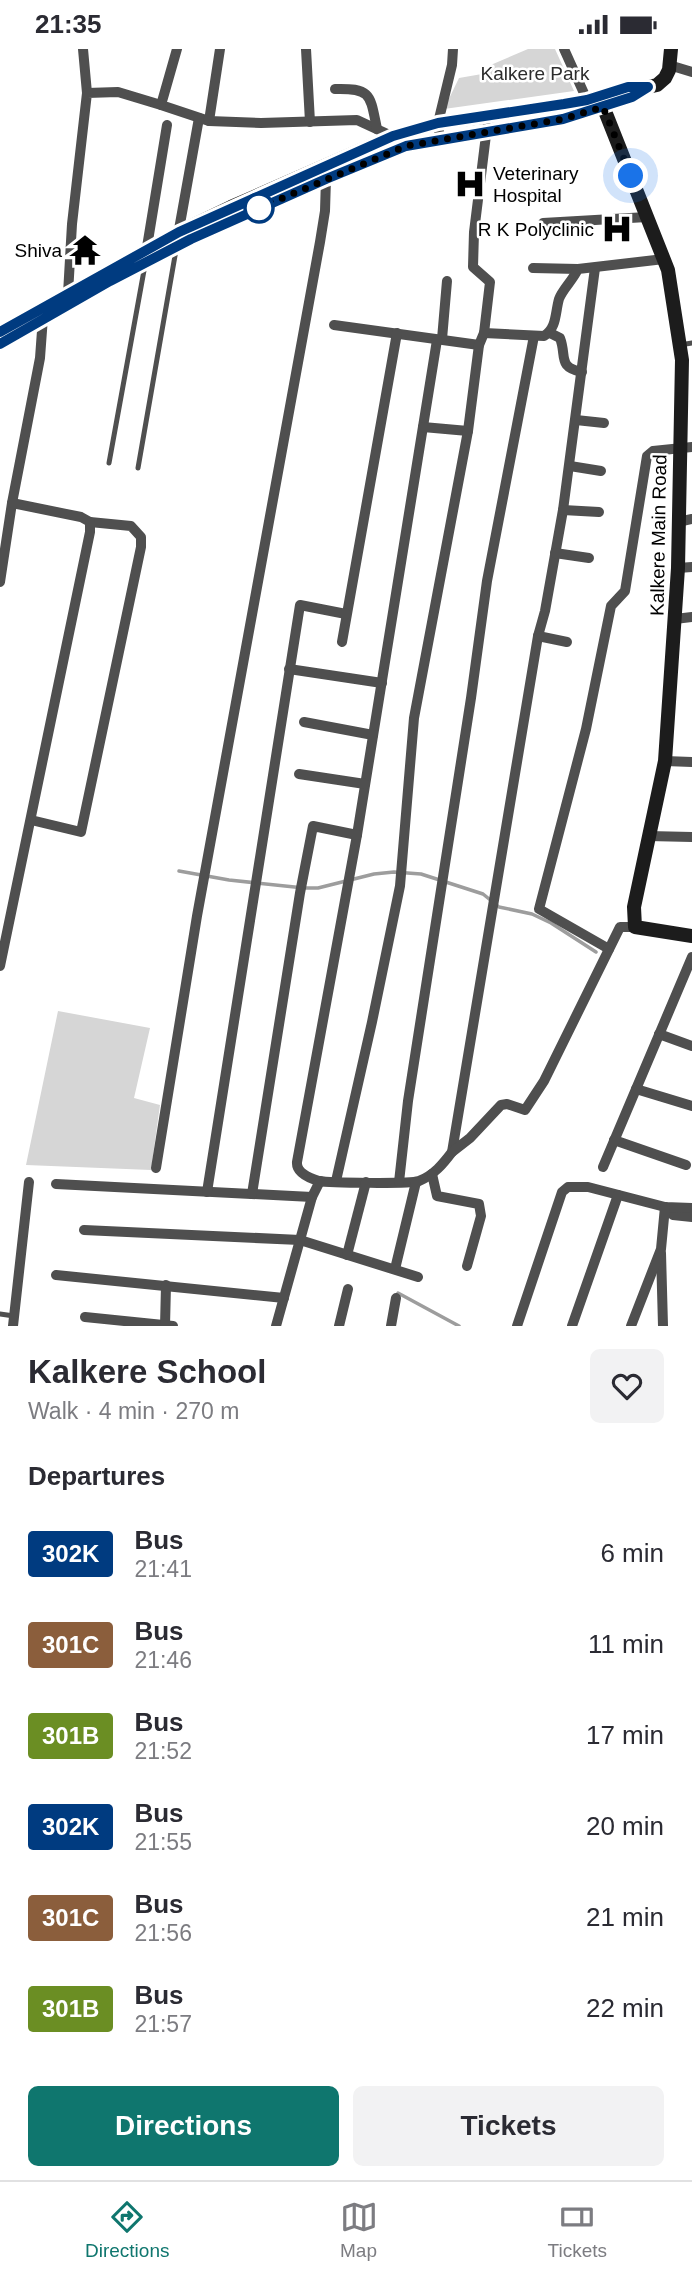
<!DOCTYPE html>
<html lang="en">
<head>
<meta charset="utf-8">
<style>
  :root { --surface:#fff; --page:#f2f2f3; --text:#2b2b33; --muted:#7c7c81; --line:#e1e1e2; --accent:#0f766e }
  body { margin:0; font-family:Helvetica,sans-serif; background:var(--page); color:var(--text); height:100vh; display:flex; flex-direction:column; font-size:26px; white-space:nowrap }
  * { box-sizing:border-box; margin:0 }
  p { font-size:23px; color:var(--muted) }
  .icon { flex:none; width:38px; height:38px; fill:none; stroke:currentColor; stroke-width:2; stroke-linecap:round; stroke-linejoin:round }
  .map { position:relative; height:1277px; overflow:hidden }
  .sheet { display:flex; flex-direction:column; background:var(--surface); flex:1 }
  .sheet>* { flex:none }
  .badge { padding:0 14px; border-radius:5px; font-size:24px; line-height:46px }
  .you { position:absolute; width:35px; height:35px; margin:-18px; border:5px solid #fff; border-radius:50%; background:#1a73e8; box-shadow:0 0 0 10px #1a73e833 }
  .map>.badge { position:absolute; translate:-50% -50%; box-shadow:0 0 0 4px #fff }
  h2 { padding:0 28px; font-size:26px; line-height:63px }
  .round { display:grid; place-items:center; flex:none; width:74px; height:74px; border-radius:10px; background:var(--page) }
  .headline { display:flex; align-items:center; justify-content:space-between; height:119px; padding:0 28px }
  h1 { font-size:33px; font-weight:600; line-height:52px }
  .action { display:flex; gap:14px; margin-top:auto; padding:14px 28px }
  .action a { flex:1; height:80px; border-radius:10px; background:var(--accent); color:#fff; font-size:28px; font-weight:600; line-height:80px; text-align:center }
  .action a+a { background:var(--page); color:var(--text) }
  ul { padding:0; list-style:none }
  li { display:flex; align-items:center; gap:21px; height:91px; padding:0 28px }
  li div { flex:1 }
  li b { display:block; font-size:26px }
  li em { font-style:normal }
  li .badge { min-width:77px; font-weight:700; text-align:center }
  .status { display:flex; justify-content:space-between; align-items:center; height:49px; padding:0 35px; background:var(--surface); direction:ltr }
  .status svg { height:19px; fill:currentColor }
  .menu { display:flex; justify-content:space-around; align-items:center; height:98px; border-top:2px solid var(--line); background:var(--surface); font-size:19px; color:var(--muted) }
  .menu a { display:grid; justify-items:center; gap:4px }
  .menu .selected { color:var(--accent) }
  .map>svg:first-child { display:block }
  .green { fill:#d6d6d6 }
  .lines { fill:none; stroke-linecap:round; stroke-linejoin:round }
  .stream { stroke:#9d9d9d; stroke-width:3.5 }
  .lane { stroke:#4f4f4f; stroke-width:5 }
  .street { stroke:#4f4f4f; stroke-width:10 }
  .secondary { stroke:#1c1c1c; stroke-width:14 }
  .line-casing { stroke:#fff; stroke-width:16 }
  .line { stroke:#003b80; stroke-width:10 }
  .walk { stroke:#000; stroke-width:7; stroke-dasharray:0 12.6 }
  .stop-dot { fill:#fff; stroke:#003b80; stroke-width:3.5 }
  .labels { text-anchor:middle; stroke-width:5; stroke-linejoin:round; paint-order:stroke }
  .park-label { font-size:19px; fill:#2d2d2d; stroke:#fff }
  .poi-label { font-size:19px; fill:#000; stroke:#fff; text-anchor:end }
  .street-label { font-size:19px; fill:#000; stroke:#fff }
</style>
</head>
<body>
<div class="status"><b>21:35</b><svg viewBox="0 0 49 12"><path d="M0 12V9h3v3zM5 12V6h3v6zM10 12V3h3v9zM15 12V0h3v12zM26 1h20v11H26zM47 4h2v5h-2z"/></svg></div>
<div class="map">
<svg width="692" height="1277" viewBox="0 0 692 1277">
  <rect width="100%" height="100%" fill="#fff"/>
  <g class="green">
    <path d="M 528,0 L 555,0 L 574,42 L 444,60 L 459,29 L 482,25 L 493,15 Z"/>
    <path d="M 58,962 L 150,979 L 134,1049 L 160,1056 L 151,1121 L 26,1116 Z"/>
  </g>
  <g class="lines">
    <g class="stream">
      <path d="M 179,822 L 229,831 L 304,839 L 318,839 L 374,825 L 394,823 L 421,825 L 483,845 L 499,858 L 532,865 L 551,874 L 596,903"/>
      <path d="M 398,1244 L 459,1277"/>
    </g>
    <g class="lane">
      <path d="M 680,296 L 692,294"/>
      <path d="M 109,414 L 145,216"/>
      <path d="M 138,419 L 176,201"/>
      <path d="M 0,1265 L 14,1267"/>
    </g>
    <g class="street">
      <path d="M 83,0 L 87,44"/>
      <path d="M 177,0 L 161,56 L 209,72 L 261,74 L 357,71 L 396,89"/>
      <path d="M 306,0 L 310,73"/>
      <path d="M 564,0 L 587,51"/>
      <path d="M 669,16 L 692,23"/>
      <path d="M 335,40 C 372,39 370,46 377,80"/>
      <path d="M 209,72 L 220,0"/>
      <path d="M 440,91 L 438,74 L 452,16 L 453,0"/>
      <path d="M 543,174 L 647,168"/>
      <path d="M 178,186 L 199,69"/>
      <path d="M 146,204 L 167,76"/>
      <path d="M 533,219 L 578,220"/>
      <path d="M 68,245 L 72,175 L 87,44 L 118,43 L 161,56"/>
      <path d="M 334,276 L 479,296"/>
      <path d="M 484,284 L 544,287 C 557,279 555,264 559,250 C 562,241 573,231 578,220 L 664,210"/>
      <path d="M 550,284 L 560,289 C 567,307 557,318 582,323"/>
      <path d="M 442,290 L 447,232"/>
      <path d="M 437,291 L 357,786 L 297,1113 C 296,1124 309,1129 319,1132 C 329,1134 411,1135 419,1132 C 434,1126 443,1115 452,1103 L 538,587 L 545,562 L 563,461 L 595,219"/>
      <path d="M 576,371 L 604,374"/>
      <path d="M 423,378 L 468,382"/>
      <path d="M 570,417 L 601,422"/>
      <path d="M 563,461 L 599,463"/>
      <path d="M 678,473 L 692,470"/>
      <path d="M 555,504 L 589,509"/>
      <path d="M 678,519 L 692,518"/>
      <path d="M 0,533 L 12,454"/>
      <path d="M 675,570 L 692,568"/>
      <path d="M 538,587 L 567,593"/>
      <path d="M 342,593 L 397,284"/>
      <path d="M 289,620 L 382,634"/>
      <path d="M 304,673 L 373,686"/>
      <path d="M 665,712 L 692,713"/>
      <path d="M 299,725 L 365,735"/>
      <path d="M 31,771 L 81,783 L 141,498 L 141,488 L 131,477 L 90,473"/>
      <path d="M 648,787 L 692,788"/>
      <path d="M 609,900 L 539,860 L 586,680 L 611,557 L 625,542 L 647,407 L 653,402 L 692,398"/>
      <path d="M 0,917 L 90,483 L 90,473 L 81,468 L 12,454 L 40,309 L 43,268"/>
      <path d="M 659,985 L 692,997"/>
      <path d="M 636,1040 L 692,1057"/>
      <path d="M 614,1091 L 686,1116"/>
      <path d="M 452,1103 L 470,1089 L 501,1056 L 507,1055 L 525,1061 L 544,1032 L 620,878 L 635,878"/>
      <path d="M 603,1118 L 692,908"/>
      <path d="M 156,1119 L 197,867 L 320,193 L 325,162 L 326,129"/>
      <path d="M 432,1125 L 437,1147 L 479,1155 L 481,1167 L 467,1217"/>
      <path d="M 336,1132 L 372,973 L 400,837 L 414,669 L 468,382 L 479,296 L 484,284 L 490,233 L 473,218 L 474,183 L 487,78"/>
      <path d="M 399,1133 L 408,1052 L 471,649 L 487,532 L 534,287"/>
      <path d="M 56,1135 L 312,1148"/>
      <path d="M 207,1143 L 300,556 L 346,565"/>
      <path d="M 252,1145 L 300,844 L 313,777 L 357,786"/>
      <path d="M 665,1158 L 673,1166 L 692,1168"/>
      <path d="M 84,1181 L 300,1191 L 418,1228"/>
      <path d="M 661,1204 L 663,1277"/>
      <path d="M 347,1206 L 366,1133"/>
      <path d="M 395,1220 L 416,1133"/>
      <path d="M 56,1226 L 284,1249"/>
      <path d="M 85,1268 L 173,1277"/>
      <path d="M 13,1277 L 29,1133"/>
      <path d="M 165,1277 L 166,1236"/>
      <path d="M 276,1277 L 312,1148 L 320,1132"/>
      <path d="M 339,1277 L 348,1240"/>
      <path d="M 391,1277 L 396,1249"/>
      <path d="M 517,1277 L 562,1143 L 568,1138 L 588,1138 L 665,1158 L 692,1159"/>
      <path d="M 572,1277 L 618,1146"/>
      <path d="M 631,1277 L 661,1200 L 665,1158"/>
    </g>
    <g class="secondary">
      <path d="M 599,47 L 668,221 L 682,311 L 678,519 L 665,712 L 634,858 L 635,878 L 692,887"/>
      <path d="M 114,219 L 179,183 L 231,158 L 393,87 L 438,74 L 540,60 L 587,51 L 628,38 L 646,38"/>
      <path d="M 0,283 L 87,234"/>
      <path d="M 0,295 L 110,232 L 191,190 L 326,129 L 406,97 L 563,70 L 632,48 L 648,38 L 657,36 L 665,29 L 669,21 L 671,0"/>
    </g>
  </g>
  <g class="lines">
    <defs>
      <path id="line" d="M 0,283 L 179,183 L 393,87 L 438,74 L 564,55 L 587,51 L 628,38 L 648,38 L 632,48 L 563,70 L 406,97 L 326,130 L 191,190 L 110,232 L 0,295"/>
    </defs>
    <use href="#line" class="line-casing"/>
    <use href="#line" class="line"/>
    <path class="walk" d="M 259,159 L 406,97 L 563,70 L 603,58 L 631,127"/>
  </g>
  <defs>
    <symbol id="hospital-bare" viewBox="-9 -9 18 18"><path d="M-5-5h3v3.5h4V-5h3V5h-3V1.5h-4V5h-3Z" fill="#000" stroke="#fff" stroke-width="2.5" paint-order="stroke"/></symbol>
    <symbol id="temple-bare" viewBox="-9 -9 18 18"><path d="M0-6L5-2H3V0L6.5 2.5H4V6H1.5V3h-3V6H-4V2.5H-6.5L-3 0V-2H-5Z" fill="#000" stroke="#fff" stroke-width="2.5" paint-order="stroke"/></symbol>
  </defs>
  <g fill-rule="evenodd">
    <use href="#hospital-bare" x="448" y="113" width="44" height="44"/>
    <use href="#hospital-bare" x="595" y="158" width="44" height="44"/>
    <use href="#temple-bare" x="63" y="179" width="44" height="44"/>
  </g>
  <circle class="stop-dot" cx="259" cy="159" r="14"/>
  <g class="labels">
    <g class="park-label">
      <text x="535" y="31">Kalkere Park</text>
    </g>
    <g class="poi-label">
      <text x="493" y="131" text-anchor="start">Veterinary<tspan x="493" dy="22">Hospital</tspan></text>
      <text x="594" y="187">R K Polyclinic</text>
      <text x="62" y="208">Shiva</text>
    </g>
    <g class="street-label">
      <text transform="translate(658 486) rotate(-89)" y="7">Kalkere Main Road</text>
    </g>
  </g>
</svg>
<div class="you" style="left:631px;top:127px"></div>
</div>
<section class="sheet">
<div class="headline"><div><h1>Kalkere School</h1><p>Walk · 4 min · 270 m</p></div><a class="round"><svg class="icon" aria-label="heart" viewBox="0 0 24 24"><path d="M12 20l-8-8c-3-5 5-10 8-4 3-6 11-1 8 4z"/></svg></a></div>
<h2>Departures</h2>
<ul>
<li><span class="badge" style="background:#003b80;color:#fff">302K</span><div><b>Bus</b><p>21:41</p></div><em>6 min</em></li>
<li><span class="badge" style="background:#8b5e3c;color:#fff">301C</span><div><b>Bus</b><p>21:46</p></div><em>11 min</em></li>
<li><span class="badge" style="background:#6b8e23;color:#fff">301B</span><div><b>Bus</b><p>21:52</p></div><em>17 min</em></li>
<li><span class="badge" style="background:#003b80;color:#fff">302K</span><div><b>Bus</b><p>21:55</p></div><em>20 min</em></li>
<li><span class="badge" style="background:#8b5e3c;color:#fff">301C</span><div><b>Bus</b><p>21:56</p></div><em>21 min</em></li>
<li><span class="badge" style="background:#6b8e23;color:#fff">301B</span><div><b>Bus</b><p>21:57</p></div><em>22 min</em></li>
</ul>
<div class="action"><a>Directions</a><a>Tickets</a></div>
</section>
<nav class="menu">
<a class="selected"><svg class="icon" aria-label="directions" viewBox="0 0 24 24"><path d="M12 3l9 9-9 9-9-9zM9 14v-3h6M13 9l2 2-2 2"/></svg>Directions</a>
<a><svg class="icon" aria-label="map" viewBox="0 0 24 24"><path d="M3 6l6-2 6 2 6-2v14l-6 2-6-2-6 2zM9 4v14M15 6v14"/></svg>Map</a>
<a><svg class="icon" aria-label="tickets" viewBox="0 0 24 24"><path d="M3 7h18v10H3zM15 7v10"/></svg>Tickets</a>
</nav>
</body>
</html>
